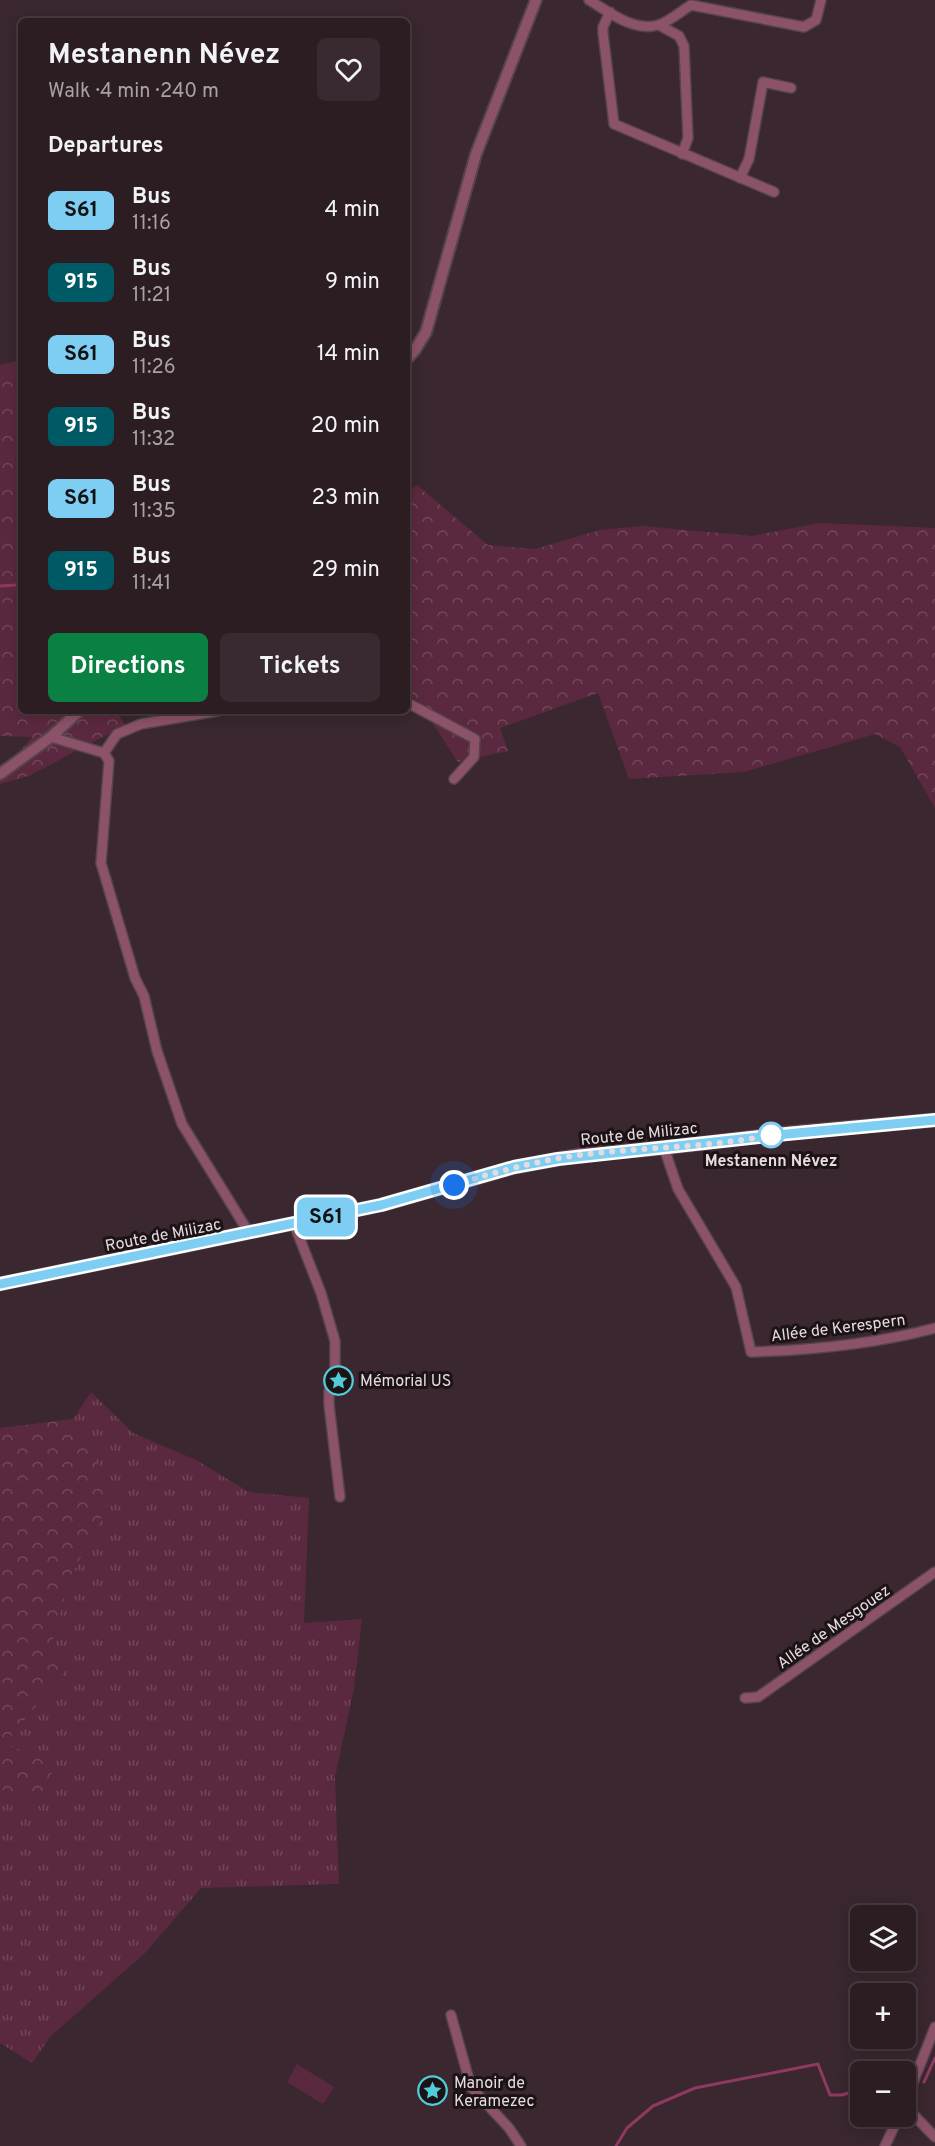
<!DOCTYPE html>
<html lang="en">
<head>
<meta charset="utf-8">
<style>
  :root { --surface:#2c1d23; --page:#382a30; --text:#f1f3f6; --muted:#a6a2a6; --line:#483b41; --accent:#0b8043 }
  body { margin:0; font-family:Overpass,sans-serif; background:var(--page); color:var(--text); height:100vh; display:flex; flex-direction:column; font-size:22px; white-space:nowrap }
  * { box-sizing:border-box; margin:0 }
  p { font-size:20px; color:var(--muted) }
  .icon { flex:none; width:33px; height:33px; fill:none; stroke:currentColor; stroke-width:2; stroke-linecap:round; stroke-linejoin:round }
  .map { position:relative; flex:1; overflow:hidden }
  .sheet { position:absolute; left:18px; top:18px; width:392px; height:696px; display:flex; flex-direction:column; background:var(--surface); border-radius:9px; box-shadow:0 3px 15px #0003,0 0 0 2px var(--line) }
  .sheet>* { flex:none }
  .badge { padding:0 12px; border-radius:9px; font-size:21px; line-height:39px }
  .controls { position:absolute; left:850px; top:1905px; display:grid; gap:12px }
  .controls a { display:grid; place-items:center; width:66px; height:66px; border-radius:9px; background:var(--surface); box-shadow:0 3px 15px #0003,0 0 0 2px var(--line); font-size:30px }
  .you { position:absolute; width:30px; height:30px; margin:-15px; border:4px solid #fff; border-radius:50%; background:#1a73e8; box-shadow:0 0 0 9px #1a73e833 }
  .map>.badge { position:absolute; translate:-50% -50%; box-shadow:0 0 0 3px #fff }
  h2 { padding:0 30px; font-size:22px; line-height:54px }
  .round { display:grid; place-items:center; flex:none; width:63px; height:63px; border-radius:9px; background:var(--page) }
  .summary { display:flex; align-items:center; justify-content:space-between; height:102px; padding:0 30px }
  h1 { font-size:28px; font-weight:700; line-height:45px }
  .button { display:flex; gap:12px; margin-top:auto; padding:12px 30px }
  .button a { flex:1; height:69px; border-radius:9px; background:var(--accent); color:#fff; font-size:24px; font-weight:700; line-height:69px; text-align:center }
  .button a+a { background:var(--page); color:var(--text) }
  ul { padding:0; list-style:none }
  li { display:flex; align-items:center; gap:18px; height:72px; padding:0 30px }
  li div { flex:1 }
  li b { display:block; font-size:22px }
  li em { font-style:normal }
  li .badge { min-width:66px; font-weight:700; text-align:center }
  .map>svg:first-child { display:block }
  .grass { fill:url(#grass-tufts) }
  .forest { fill:url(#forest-crowns) }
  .green { fill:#5b293f }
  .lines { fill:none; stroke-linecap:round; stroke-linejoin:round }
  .stream { stroke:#8f3962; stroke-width:3 }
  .minor-casing { stroke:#56444b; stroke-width:12 }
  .tertiary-casing { stroke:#56444b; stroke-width:14 }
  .secondary-casing { stroke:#56444b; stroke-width:15 }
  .minor { stroke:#8c526a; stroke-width:9 }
  .tertiary { stroke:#8c526a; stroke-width:10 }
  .secondary { stroke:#bf648c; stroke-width:12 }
  .line-casing { stroke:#fff; stroke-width:14 }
  .line { stroke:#7ecef3; stroke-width:9 }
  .walk { stroke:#e7dbdf; stroke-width:6; stroke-dasharray:0 10.8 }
  .stop-dot { fill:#fff; stroke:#7ecef3; stroke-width:3 }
  .labels { text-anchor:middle; stroke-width:6; stroke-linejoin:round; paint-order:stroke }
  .street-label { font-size:16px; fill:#e7dbdf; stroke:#1c1317 }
  .stop-label { font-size:16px; font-weight:bold; fill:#e7dbdf; stroke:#1c1317 }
  .poi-label { font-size:16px; fill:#e7dbdf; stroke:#1c1317; text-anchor:start }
</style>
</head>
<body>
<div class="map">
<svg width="935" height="2146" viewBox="0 0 935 2146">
  <defs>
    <pattern id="grass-tufts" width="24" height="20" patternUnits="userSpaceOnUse" patternTransform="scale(1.5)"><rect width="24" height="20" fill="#5b293f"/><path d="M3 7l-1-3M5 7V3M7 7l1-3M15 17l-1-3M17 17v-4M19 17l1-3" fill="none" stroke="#73475a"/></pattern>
    <pattern id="forest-crowns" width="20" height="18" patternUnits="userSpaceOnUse" patternTransform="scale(1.5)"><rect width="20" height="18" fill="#5b293f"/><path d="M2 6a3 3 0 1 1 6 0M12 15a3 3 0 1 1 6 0" fill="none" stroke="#73475a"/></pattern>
  </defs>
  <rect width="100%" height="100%" fill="#3a272f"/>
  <path class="grass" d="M 91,1392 L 133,1433 L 196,1460 L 249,1492 L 309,1498 L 304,1623 L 362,1619 L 354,1688 L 335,1777 L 339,1884 L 201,1888 L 146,1952 L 50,2037 L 32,2063 L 0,2043 L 0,1789 L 39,1805 L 55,1764 L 4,1745 L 65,1670 L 53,1638 L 71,1576 L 114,1494 L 73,1419 Z"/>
  <g class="forest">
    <path d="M 21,360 L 21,711 L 116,711 L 125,725 L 29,776 L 0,784 L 0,774 L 32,737 L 0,736 L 0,365 Z"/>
    <path d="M 417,485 L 488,545 L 535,549 L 600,530 L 642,526 L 752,536 L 820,523 L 935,528 L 935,808 L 900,747 L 875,734 L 744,772 L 629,779 L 598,693 L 500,728 L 508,751 L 458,762 L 418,701 L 407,694 L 407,494 Z"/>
    <path d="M 73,1419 L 114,1494 L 71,1576 L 53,1638 L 65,1670 L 5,1744 L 55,1764 L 39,1805 L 0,1789 L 0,1428 Z"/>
  </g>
  <path class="green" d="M 297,2064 L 334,2087 L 323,2104 L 287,2082 Z"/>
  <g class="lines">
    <g class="stream">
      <path d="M 0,586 L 16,585 L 21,581"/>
      <path d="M 924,2082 L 935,2058"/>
      <path d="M 616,2146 L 627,2128 L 653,2106 L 695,2088 L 818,2064 L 830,2095 L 842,2095 L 861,2089"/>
    </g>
    <defs>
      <g id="minor">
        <path d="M 589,0 C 609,12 633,32 658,25 C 669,22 681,11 691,5"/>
        <path d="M 691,5 L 804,27 L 816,20 L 821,0"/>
        <path d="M 610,12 L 603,27 L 603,33 L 614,124 L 774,192"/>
        <path d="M 659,25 L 679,36 L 684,46 L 688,138 L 682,154"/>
        <path d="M 740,178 L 749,159 L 763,82 L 791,88"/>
        <path d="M 406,702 L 475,739 L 474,757 L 454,779"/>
        <path d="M 51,737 L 104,753 L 109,761 L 101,863 L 135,978 L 144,996 L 157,1051 L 182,1124 L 249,1233"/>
        <path d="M 104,753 L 117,734 L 141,724 L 218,711"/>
        <path d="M 664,1148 L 678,1189 L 736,1287 L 751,1352 C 813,1350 875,1344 935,1328"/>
        <path d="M 294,1224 L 321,1293 L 335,1341 L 335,1374 L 329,1391 L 329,1405 L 340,1497"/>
        <path d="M 745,1698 L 758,1697 L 935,1572"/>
        <path d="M 451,2015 L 471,2087 L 509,2128 L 521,2146"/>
        <path d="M 906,2100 L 935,2027"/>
        <path d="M 906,2107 L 935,2137"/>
        <path d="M 885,2146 L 899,2116"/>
      </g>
      <g id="tertiary">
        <path d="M 406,360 L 415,350 L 426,332 L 476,154 L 536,0"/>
        <path d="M 0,774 L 51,737 L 79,711"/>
      </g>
      <path id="secondary" d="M 0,1284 L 381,1205 L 515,1167 L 580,1155 L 664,1148 L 787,1133 L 935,1120"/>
    </defs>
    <use href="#minor" class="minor-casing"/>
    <use href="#tertiary" class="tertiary-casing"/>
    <use href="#secondary" class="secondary-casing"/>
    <use href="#minor" class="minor"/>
    <use href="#tertiary" class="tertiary"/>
    <use href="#secondary" class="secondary"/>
  </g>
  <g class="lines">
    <defs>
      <path id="line" d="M 0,1284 L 381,1205 L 514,1167 L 558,1159 L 787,1134 L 935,1120"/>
    </defs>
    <use href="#line" class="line-casing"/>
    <use href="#line" class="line"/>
    <path class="walk" d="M 454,1185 C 495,1172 536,1161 579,1155 C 643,1147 708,1148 771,1135"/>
  </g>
  <defs>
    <symbol id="sight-ring" viewBox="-11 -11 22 22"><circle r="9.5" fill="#1c1317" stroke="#52ccd6" stroke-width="1.5"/><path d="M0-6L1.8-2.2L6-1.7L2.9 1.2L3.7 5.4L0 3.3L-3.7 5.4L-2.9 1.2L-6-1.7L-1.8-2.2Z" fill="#52ccd6"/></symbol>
  </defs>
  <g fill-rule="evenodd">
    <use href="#sight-ring" x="322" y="1364" width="33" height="33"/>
    <use href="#sight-ring" x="416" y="2074" width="33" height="33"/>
  </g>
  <circle class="stop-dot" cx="771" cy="1135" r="12"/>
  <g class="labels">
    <g class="street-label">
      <text transform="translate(639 1133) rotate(-6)" y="6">Route de Milizac</text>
      <text transform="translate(163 1234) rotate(-11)" y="6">Route de Milizac</text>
      <text transform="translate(838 1327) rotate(-7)" y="6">Allée de Kerespern</text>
      <text transform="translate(833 1626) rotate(-35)" y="6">Allée de Mesgouez</text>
    </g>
    <g class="stop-label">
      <text x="771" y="1166">Mestanenn Névez</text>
    </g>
    <g class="poi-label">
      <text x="360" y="1386">Mémorial US</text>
      <text x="454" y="2088">Manoir de<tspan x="454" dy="18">Keramezec</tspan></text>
    </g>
  </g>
</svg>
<div class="controls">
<a><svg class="icon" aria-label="layers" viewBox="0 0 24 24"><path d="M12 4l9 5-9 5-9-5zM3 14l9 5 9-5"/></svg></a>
<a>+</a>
<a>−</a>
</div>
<div class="you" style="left:454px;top:1185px"></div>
<b class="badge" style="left:326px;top:1217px;background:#7ecef3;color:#111">S61</b>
<section class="sheet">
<div class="summary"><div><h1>Mestanenn Névez</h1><p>Walk · 4 min · 240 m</p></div><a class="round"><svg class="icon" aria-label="heart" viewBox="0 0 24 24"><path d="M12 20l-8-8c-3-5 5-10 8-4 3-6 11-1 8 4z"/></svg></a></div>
<h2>Departures</h2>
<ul>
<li><span class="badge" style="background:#7ecef3;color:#111">S61</span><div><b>Bus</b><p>11:16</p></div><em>4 min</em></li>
<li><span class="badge" style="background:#005a66;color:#fff">915</span><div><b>Bus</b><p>11:21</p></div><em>9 min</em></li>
<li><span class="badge" style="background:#7ecef3;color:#111">S61</span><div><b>Bus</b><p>11:26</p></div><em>14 min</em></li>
<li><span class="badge" style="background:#005a66;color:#fff">915</span><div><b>Bus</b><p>11:32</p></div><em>20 min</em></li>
<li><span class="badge" style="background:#7ecef3;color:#111">S61</span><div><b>Bus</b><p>11:35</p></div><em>23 min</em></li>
<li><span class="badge" style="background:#005a66;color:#fff">915</span><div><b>Bus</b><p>11:41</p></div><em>29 min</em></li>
</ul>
<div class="button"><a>Directions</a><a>Tickets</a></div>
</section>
</div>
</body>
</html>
